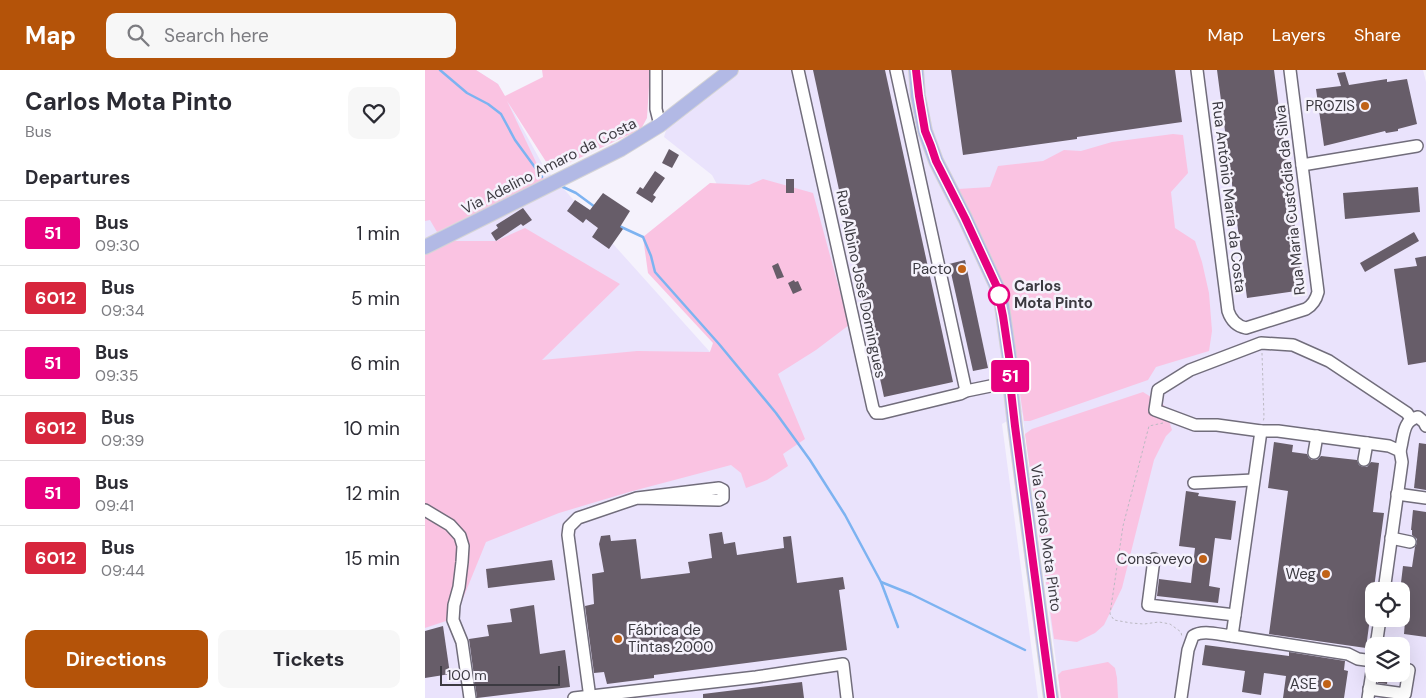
<!DOCTYPE html>
<html lang="en">
<head>
<meta charset="utf-8">
<style>
  :root { --surface:#fff; --page:#f7f7f7; --text:#2b2b33; --muted:#7c7c81; --line:#e1e1e2; --accent:#b45309 }
  body { margin:0; font-family:"DM Sans",sans-serif; background:var(--page); color:var(--text); height:100vh; display:flex; flex-direction:column; font-size:19px; white-space:nowrap }
  * { box-sizing:border-box; margin:0 }
  p { font-size:16px; color:var(--muted) }
  .icon { flex:none; width:28px; height:28px; fill:none; stroke:currentColor; stroke-width:2; stroke-linecap:round; stroke-linejoin:round }
  .map { position:relative; flex:1; overflow:hidden }
  .side { display:flex; flex-direction:column; background:var(--surface); width:425px }
  .side>* { flex:none }
  .badge { padding:0 10px; border-radius:4px; font-size:18px; line-height:32px }
  .tools { position:absolute; left:940px; top:512px; display:grid; gap:10px }
  .tools a { display:grid; place-items:center; width:45px; height:45px; border-radius:10px; background:var(--surface); box-shadow:0 5px 20px #0002; font-size:25px }
  .scale { position:absolute; left:15px; bottom:12px; width:120px; box-sizing:border-box; padding-left:5px; border:2px solid #3c3a41; border-top:0; font-size:14px; line-height:18px; white-space:nowrap; color:#3c3a41; -webkit-text-stroke:4px #f5f2fc; paint-order:stroke }
  .map>.badge { position:absolute; translate:-50% -50%; box-shadow:0 0 0 2px #fff }
  h2 { padding:0 25px; font-size:19px; line-height:45px }
  .round { display:grid; place-items:center; flex:none; width:52px; height:52px; border-radius:10px; background:var(--page) }
  .headline { display:flex; align-items:center; justify-content:space-between; height:85px; padding:0 25px }
  h1 { font-size:24px; font-weight:700; line-height:38px }
  .action { display:flex; gap:10px; margin-top:auto; padding:10px 25px }
  .action a { flex:1; height:58px; border-radius:10px; background:var(--accent); color:#fff; font-size:20px; font-weight:700; line-height:58px; text-align:center }
  .action a+a { background:var(--page); color:var(--text) }
  ul { padding:0; list-style:none }
  li { display:flex; align-items:center; gap:15px; height:65px; padding:0 25px; border-top:1px solid var(--line) }
  li div { flex:1 }
  li b { display:block; font-size:19px }
  li em { font-style:normal }
  li .badge { min-width:55px; font-weight:700; text-align:center }
  header { display:flex; align-items:center; gap:30px; box-sizing:border-box; height:70px; padding:0 25px; background:var(--accent); color:#fff }
  header strong { font-size:24px }
  nav { display:flex; gap:28px; margin-inline-start:auto; font-size:18px }
  .search { width:350px; height:45px; background:var(--page); display:flex; align-items:center; gap:12px; box-sizing:border-box; padding:0 18px; border-radius:10px; color:var(--muted); font-size:19px }
  main { display:flex; flex:1; min-height:0 }
  .map>svg:first-child { display:block }
  .built { fill:#eae3fc; fill-rule:evenodd }
  .green { fill:#fac3e2 }
  .lines { fill:none; stroke-linecap:round; stroke-linejoin:round }
  .stream { stroke:#7db3f1; stroke-width:2.5 }
  .building { fill:#675d69 }
  .minor-casing { stroke:#716d7b; stroke-width:14 }
  .major-casing { stroke:#d4d4d5; stroke-width:16 }
  .path { stroke:#bbb9c2; stroke-width:1; stroke-dasharray:2.5 2.5; stroke-linecap:butt }
  .minor { stroke:#fff; stroke-width:11 }
  .major { stroke:#b2b9e5; stroke-width:14 }
  .line-casing { stroke:#fff; stroke-width:11 }
  .line { stroke:#e6007e; stroke-width:8 }
  .poi-dot { fill:#c06217; stroke:#f5f2fc; stroke-width:2 }
  .stop-dot { fill:#fff; stroke:#e6007e; stroke-width:2.5 }
  .labels { text-anchor:middle; stroke-width:5; stroke-linejoin:round; paint-order:stroke }
  .poi-label { font-size:15px; fill:#3c3a41; stroke:#f5f2fc; text-anchor:end }
  .street-label { font-size:15px; fill:#3c3a41; stroke:#f5f2fc }
  .stop-label { font-size:15px; font-weight:bold; fill:#3c3a41; stroke:#f5f2fc; text-anchor:start }
</style>
</head>
<body>
<header>
<strong>Map</strong>
<div class="search"><svg class="icon" aria-label="search" viewBox="0 0 24 24"><circle cx="10" cy="10" r="6"/><path d="M15 15l6 6"/></svg>Search here</div>
<nav><a>Map</a><a>Layers</a><a>Share</a></nav>
</header>
<main>
<section class="side">
<div class="headline"><div><h1>Carlos Mota Pinto</h1><p>Bus</p></div><a class="round"><svg class="icon" aria-label="heart" viewBox="0 0 24 24"><path d="M12 20l-8-8c-3-5 5-10 8-4 3-6 11-1 8 4z"/></svg></a></div>
<h2>Departures</h2>
<ul>
<li><span class="badge" style="background:#e6007e;color:#fff">51</span><div><b>Bus</b><p>09:30</p></div><em>1 min</em></li>
<li><span class="badge" style="background:#d7263d;color:#fff">6012</span><div><b>Bus</b><p>09:34</p></div><em>5 min</em></li>
<li><span class="badge" style="background:#e6007e;color:#fff">51</span><div><b>Bus</b><p>09:35</p></div><em>6 min</em></li>
<li><span class="badge" style="background:#d7263d;color:#fff">6012</span><div><b>Bus</b><p>09:39</p></div><em>10 min</em></li>
<li><span class="badge" style="background:#e6007e;color:#fff">51</span><div><b>Bus</b><p>09:41</p></div><em>12 min</em></li>
<li><span class="badge" style="background:#d7263d;color:#fff">6012</span><div><b>Bus</b><p>09:44</p></div><em>15 min</em></li>
</ul>
<div class="action"><a>Directions</a><a>Tickets</a></div>
</section>
<div class="map">
<svg width="1001" height="628" viewBox="0 0 1001 628">
  <rect width="100%" height="100%" fill="#f5f2fc"/>
  <path class="built" d="M 0,0 L 51,0 L 73,14 L 119,97 L 285,282 L 312,219 L 319,165 L 287,105 L 239,67 L 246,44 L 302,0 L 998,0 L 1001,12 L 1001,628 L 636,628 L 597,342 L 577,354 L 613,628 L 0,628 ZM 949,521 L 976,521 L 976,549 L 949,549 ZM 949,576 L 976,576 L 976,604 L 949,604 Z"/>
  <g class="green">
    <path d="M 0,0 L 51,0 L 73,14 L 80,26 L 118,7 L 117,0 L 225,0 L 222,48 L 216,59 L 127,101 L 82,31 L 119,109 L 12,162 L 5,150 L 0,151 Z"/>
    <path d="M 748,64 L 758,65 L 763,103 L 746,122 L 750,158 L 770,171 L 777,192 L 784,223 L 787,261 L 784,281 L 731,297 L 723,310 L 605,351 L 599,351 L 580,221 L 533,119 L 565,117 L 573,96 L 618,91 L 639,80 L 656,81 L 687,72 Z"/>
    <path d="M 338,109 L 388,123 L 424,255 L 391,280 L 353,304 L 380,369 L 358,384 L 363,396 L 342,410 L 321,418 L 316,403 L 306,395 L 204,422 L 134,443 L 61,472 L 30,548 L 0,558 L 0,185 L 27,171 L 71,171 L 100,158 L 195,214 L 117,290 L 212,281 L 285,282 L 288,273 L 223,203 L 218,167 L 285,113 L 324,115 Z"/>
    <path d="M 718,322 L 739,335 L 747,360 L 741,366 L 729,390 L 697,518 L 679,555 L 670,563 L 652,572 L 629,569 L 600,364 L 607,359 Z"/>
    <path d="M 683,592 L 690,598 L 692,608 L 693,628 L 636,628 L 633,605 L 637,601 Z"/>
  </g>
  <g class="lines">
    <g class="stream">
      <path d="M 15,0 L 42,23 L 63,34 L 76,44 L 90,70 L 117,107"/>
      <path d="M 138,117 L 151,123 L 170,137"/>
      <path d="M 194,156 L 218,167 L 226,186 L 230,202 L 294,274 L 351,343 L 385,390 L 420,445 L 456,512 L 486,524 L 600,580"/>
      <path d="M 456,512 L 473,557"/>
    </g>
  </g>
  <g class="building">
    <path d="M 388,0 L 460,0 L 528,312 L 459,327 Z"/>
    <path d="M 526,0 L 750,0 L 757,52 L 652,67 L 652,69 L 538,85 Z"/>
    <path d="M 792,0 L 849,0 L 855,46 L 856,46 L 878,220 L 822,228 Z"/>
    <path d="M 920,2 L 924,15 L 962,9 L 962,12 L 982,9 L 992,54 L 973,59 L 973,61 L 961,63 L 960,61 L 899,76 L 891,19 L 916,16 L 912,3 Z"/>
    <path d="M 244,79 L 254,85 L 247,98 L 237,93 Z"/>
    <path d="M 230,101 L 240,108 L 228,125 L 231,127 L 227,133 L 211,123 L 215,117 L 218,119 Z"/>
    <rect x="361" y="109" width="8" height="14"/>
    <path d="M 993,117 L 995,142 L 920,149 L 918,123 Z"/>
    <path d="M 178,123 L 205,141 L 195,157 L 198,159 L 184,179 L 167,167 L 173,158 L 161,149 L 158,153 L 142,141 L 150,130 L 165,140 Z"/>
    <path d="M 98,138 L 107,150 L 98,156 L 96,154 L 71,171 L 66,163 L 73,158 L 71,155 Z"/>
    <path d="M 989,162 L 994,171 L 940,202 L 935,193 Z"/>
    <path d="M 1001,186 L 1001,292 L 983,295 L 969,199 L 992,196 L 990,188 Z"/>
    <path d="M 540,190 L 563,298 L 548,301 L 524,194 Z"/>
    <path d="M 353,193 L 359,207 L 352,209 L 347,196 Z"/>
    <path d="M 369,210 L 370,212 L 373,211 L 377,220 L 368,224 L 363,213 Z"/>
    <path d="M 849,372 L 868,375 L 867,382 L 882,384 L 884,388 L 887,390 L 892,390 L 896,386 L 932,390 L 934,395 L 938,397 L 942,397 L 946,392 L 954,393 L 948,442 L 959,443 L 941,578 L 844,564 L 863,421 L 843,418 Z"/>
    <path d="M 994,373 L 1001,374 L 1001,420 L 989,418 Z"/>
    <path d="M 761,421 L 774,423 L 773,426 L 811,431 L 806,470 L 790,468 L 784,516 L 795,518 L 793,533 L 732,526 L 734,509 L 766,513 L 770,478 L 754,476 Z"/>
    <path d="M 988,440 L 1001,442 L 1001,567 L 979,564 L 980,551 L 976,551 L 976,521 L 975,521 L 978,496 L 987,497 L 990,477 L 992,473 L 992,469 L 987,465 L 987,460 L 986,460 Z"/>
    <path d="M 297,462 L 299,474 L 310,472 L 312,485 L 359,478 L 358,467 L 366,466 L 372,513 L 418,507 L 420,519 L 414,520 L 422,580 L 229,605 L 229,608 L 182,614 L 179,602 L 169,603 L 160,536 L 169,534 L 167,504 L 179,502 L 174,474 L 176,466 L 185,465 L 186,471 L 211,469 L 216,509 L 265,503 L 263,492 L 287,488 L 284,464 Z"/>
    <path d="M 127,490 L 130,510 L 63,518 L 61,499 Z"/>
    <path d="M 109,535 L 115,584 L 140,580 L 145,617 L 52,628 L 44,569 L 64,566 L 62,555 L 87,552 L 85,539 Z"/>
    <path d="M 18,556 L 25,604 L 0,608 L 0,561 Z"/>
    <path d="M 780,575 L 864,586 L 864,582 L 920,591 L 919,600 L 923,601 L 919,628 L 858,628 L 861,606 L 839,603 L 836,625 L 817,622 L 820,601 L 777,595 Z"/>
    <path d="M 954,604 L 963,604 L 962,614 L 953,613 Z"/>
    <path d="M 377,612 L 379,628 L 278,628 L 278,624 Z"/>
  </g>
  <g class="lines">
    <defs>
      <g id="minor">
        <path d="M 231,0 L 231,39 L 235,55"/>
        <path d="M 373,0 L 448,338 L 451,343 L 457,343 L 535,324 L 541,321 L 585,312"/>
        <path d="M 471,0 L 541,321"/>
        <path d="M 772,0 L 803,241 C 806,250 811,256 821,258 L 881,239 C 888,235 891,230 893,222 L 865,0"/>
        <path d="M 877,95 L 992,76"/>
        <path d="M 836,361 L 792,355 L 770,355 L 730,340 L 733,320 L 765,300 L 836,273 L 868,275 L 904,291 L 982,343 L 986,349"/>
        <path d="M 975,381 C 979,368 977,350 993,347 L 999,352 L 1001,356"/>
        <path d="M 889,383 L 892,366"/>
        <path d="M 939,390 L 942,373"/>
        <path d="M 769,413 L 828,410"/>
        <path d="M 972,424 L 1001,428"/>
        <path d="M 0,440 L 25,455 L 35,466 L 38,476 L 37,492 L 34,517 L 29,535 L 28,550 L 37,572 L 45,628"/>
        <path d="M 966,468 L 985,472"/>
        <path d="M 729,489 L 723,535 L 810,545"/>
        <path d="M 807,566 L 923,584 L 933,589 L 948,591"/>
        <path d="M 951,576 L 955,549"/>
        <path d="M 944,619 L 980,624 L 984,600"/>
        <path d="M 149,628 L 331,607 L 418,594 L 422,628"/>
        <path d="M 165,628 L 143,465 L 144,457 L 153,448 L 212,428 L 294,418 L 298,420 L 298,428 L 294,430 L 212,428"/>
        <path d="M 756,628 L 763,580 L 768,566 C 778,559 795,565 807,566 L 836,361 L 853,361 L 964,376 L 975,381 L 977,392 L 959,521"/>
        <path d="M 943,628 L 949,589"/>
      </g>
      <g id="major">
        <path d="M 491,0 L 493,26 L 500,61 L 511,91 L 540,148 L 572,217 L 577,236 L 586,300 L 585,312 L 590,356 L 626,628"/>
        <path d="M 0,177 L 196,79 L 235,55 L 306,0"/>
      </g>
    </defs>
    <use href="#minor" class="minor-casing"/>
    <use href="#major" class="major-casing"/>
    <g class="path">
      <path d="M 837,283 L 839,348 L 838,352"/>
      <path d="M 738,353 L 724,356 L 698,456 L 685,544 L 689,550 L 706,553 L 719,554 L 734,552 L 745,554 L 756,562 L 757,567"/>
    </g>
    <use href="#minor" class="minor"/>
    <use href="#major" class="major"/>
  </g>
  <g class="lines">
    <defs>
      <path id="line" d="M 491,0 L 494,26 L 500,61 L 506,76 L 511,91 L 540,148 L 572,217 L 578,246 L 586,300 L 585,312 L 590,356 L 626,628"/>
    </defs>
    <use href="#line" class="line-casing"/>
    <use href="#line" class="line"/>
  </g>
  <g class="poi-dot">
    <circle cx="940" cy="36" r="5"/>
    <circle cx="537" cy="199" r="5"/>
    <circle cx="778" cy="489" r="5"/>
    <circle cx="901" cy="504" r="5"/>
    <circle cx="193" cy="569" r="5"/>
    <circle cx="902" cy="614" r="5"/>
  </g>
  <circle class="stop-dot" cx="574" cy="225" r="10"/>
  <g class="labels">
    <g class="poi-label">
      <text x="930" y="41">PROZIS</text>
      <text x="527" y="204">Pacto</text>
      <text x="768" y="494">Consoveyo</text>
      <text x="891" y="509">Weg</text>
      <text x="203" y="565" text-anchor="start">Fábrica de<tspan x="203" dy="17">Tintas 2000</tspan></text>
      <text x="892" y="619">ASE</text>
    </g>
    <g class="street-label">
      <text transform="translate(124 96) rotate(-27)" y="5">Via Adelino Amaro da Costa</text>
      <text transform="translate(804 127) rotate(83)" y="5">Rua António Maria da Costa</text>
      <text transform="translate(865 130) rotate(-96)" y="5">Rua Maria Custódia da Silva</text>
      <text transform="translate(436 214) rotate(78)" y="5">Rua Albino José Domingues</text>
      <text transform="translate(621 468) rotate(82)" y="5">Via Carlos Mota Pinto</text>
    </g>
    <g class="stop-label">
      <text x="589" y="221">Carlos<tspan x="589" dy="17">Mota Pinto</tspan></text>
    </g>
  </g>
</svg>
<div class="tools">
<a><svg class="icon" aria-label="locate" viewBox="0 0 24 24"><circle cx="12" cy="12" r="6"/><path d="M12 2v4M12 18v4M2 12h4M18 12h4"/></svg></a>
<a><svg class="icon" aria-label="layers" viewBox="0 0 24 24"><path d="M12 4l9 5-9 5-9-5zM3 14l9 5 9-5"/></svg></a>
</div>
<div class="scale">100 m</div>
<b class="badge" style="left:585px;top:306px;background:#e6007e;color:#fff">51</b>
</div>
</main>
</body>
</html>
